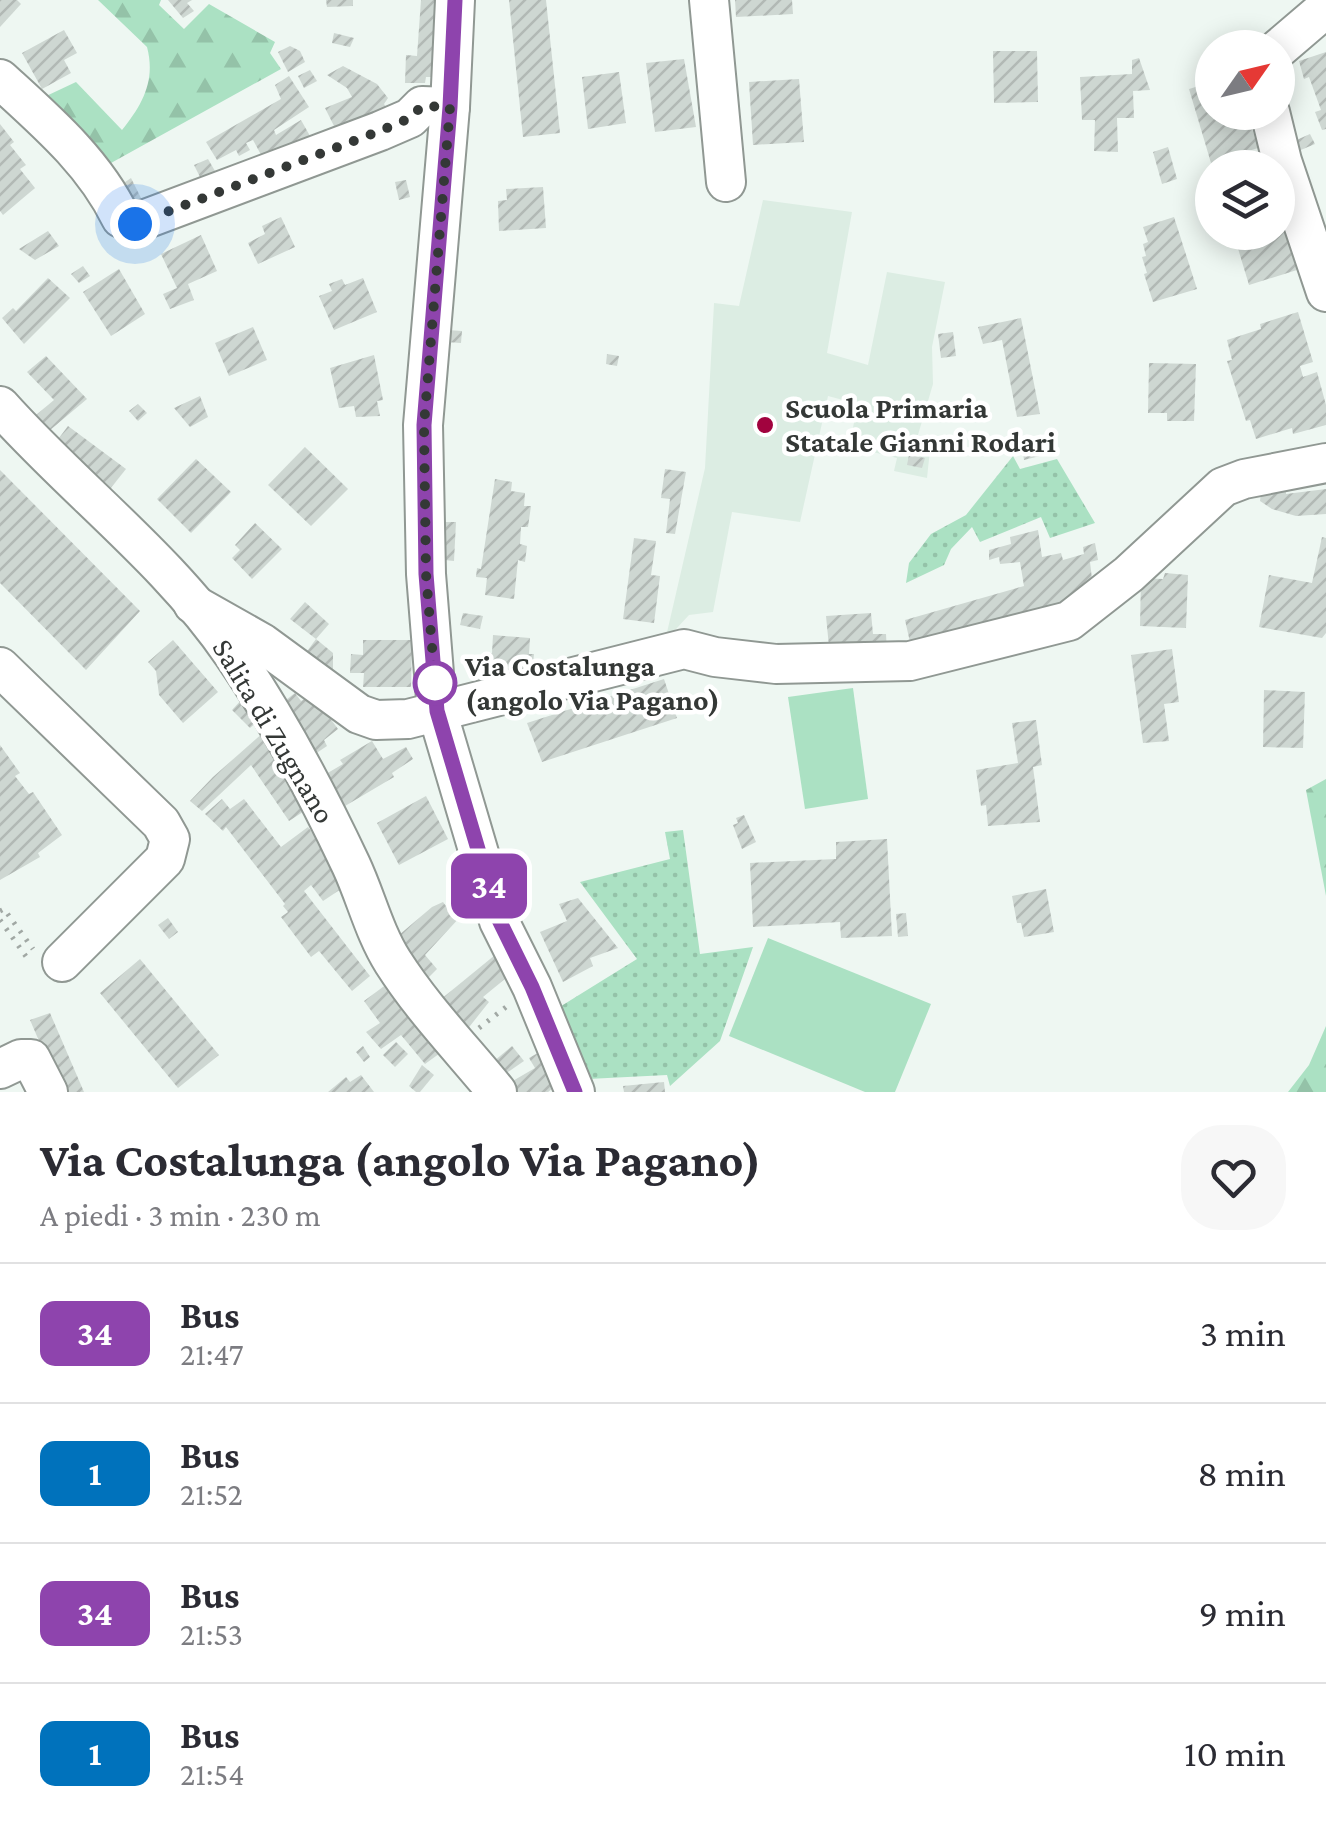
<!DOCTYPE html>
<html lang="it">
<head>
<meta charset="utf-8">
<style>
  :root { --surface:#fff; --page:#f7f7f7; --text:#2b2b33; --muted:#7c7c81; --line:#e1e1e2 }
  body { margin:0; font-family:"Crimson Pro",serif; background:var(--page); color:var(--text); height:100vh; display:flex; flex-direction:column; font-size:38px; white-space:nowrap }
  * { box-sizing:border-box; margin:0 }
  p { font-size:32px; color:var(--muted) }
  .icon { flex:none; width:55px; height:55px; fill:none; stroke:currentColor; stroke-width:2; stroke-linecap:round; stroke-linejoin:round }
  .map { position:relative; height:1092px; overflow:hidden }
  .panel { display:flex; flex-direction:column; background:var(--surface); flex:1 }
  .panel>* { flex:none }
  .badge { padding:0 20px; border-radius:15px; font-size:35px; line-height:65px }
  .needle { width:65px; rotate:56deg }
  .fabs { position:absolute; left:1195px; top:30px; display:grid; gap:20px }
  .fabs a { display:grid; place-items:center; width:100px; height:100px; border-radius:50%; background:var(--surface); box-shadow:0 5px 25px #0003; font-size:50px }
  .you { position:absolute; width:50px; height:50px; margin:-25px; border:8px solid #fff; border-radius:50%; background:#1a73e8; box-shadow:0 0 0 15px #1a73e833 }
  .map>.badge { position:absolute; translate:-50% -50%; box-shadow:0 0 0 5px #fff }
  .round { display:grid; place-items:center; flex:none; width:105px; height:105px; border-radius:40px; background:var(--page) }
  .head { display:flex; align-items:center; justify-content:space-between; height:170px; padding:0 40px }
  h1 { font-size:48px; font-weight:700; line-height:75px }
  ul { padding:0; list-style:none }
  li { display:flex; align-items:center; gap:30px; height:140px; padding:0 40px; border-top:2px solid var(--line) }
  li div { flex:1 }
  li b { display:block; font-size:38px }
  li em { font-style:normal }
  li .badge { min-width:110px; font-weight:700; text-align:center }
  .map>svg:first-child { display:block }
  .built { fill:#dcede3 }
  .grass { fill:url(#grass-dots) }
  .forest { fill:url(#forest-firs) }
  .pitch { fill:#abe1c3 }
  .building { fill:url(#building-hatch) }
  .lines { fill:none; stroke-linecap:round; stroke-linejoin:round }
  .minor-casing { stroke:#909893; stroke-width:42 }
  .path { stroke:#a1a8a4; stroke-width:5; stroke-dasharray:2.5 8; stroke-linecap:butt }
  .minor { stroke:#fff; stroke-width:38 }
  .line-casing { stroke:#fff; stroke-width:22 }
  .line { stroke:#8e44ad; stroke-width:15 }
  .walk { stroke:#343836; stroke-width:10; stroke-dasharray:0 18 }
  .poi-dot { fill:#a1033e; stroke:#fff; stroke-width:4 }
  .stop-dot { fill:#fff; stroke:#8e44ad; stroke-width:5 }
  .labels { text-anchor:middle; stroke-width:9; stroke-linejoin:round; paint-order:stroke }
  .poi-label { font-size:30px; font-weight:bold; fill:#343836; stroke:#fff; text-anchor:start }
  .stop-label { font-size:30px; font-weight:bold; fill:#343836; stroke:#fff; text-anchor:start }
  .street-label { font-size:30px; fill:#343836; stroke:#fff }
</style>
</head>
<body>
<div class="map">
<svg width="1326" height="1092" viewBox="0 0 1326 1092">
  <defs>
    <pattern id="grass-dots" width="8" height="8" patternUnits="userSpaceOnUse" patternTransform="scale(2.5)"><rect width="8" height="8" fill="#abe1c3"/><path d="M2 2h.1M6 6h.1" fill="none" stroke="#94c2a8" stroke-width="1.8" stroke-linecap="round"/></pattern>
    <pattern id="forest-firs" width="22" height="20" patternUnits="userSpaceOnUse" patternTransform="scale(2.5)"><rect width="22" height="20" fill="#abe1c3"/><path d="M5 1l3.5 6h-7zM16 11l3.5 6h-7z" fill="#94c2a8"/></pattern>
    <pattern id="building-hatch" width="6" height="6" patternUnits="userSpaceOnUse" patternTransform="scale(2.5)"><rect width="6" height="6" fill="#ced7d2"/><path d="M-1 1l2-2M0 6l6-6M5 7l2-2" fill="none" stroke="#b2b9b5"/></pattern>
  </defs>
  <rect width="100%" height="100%" fill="#eef7f2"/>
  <path class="built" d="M 763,200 L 852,212 L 827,353 L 868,365 L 887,272 L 945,282 L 932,347 L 933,384 L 915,445 L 930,450 L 927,478 L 894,471 L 897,458 L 849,446 L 858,404 L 828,396 L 800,522 L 732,512 L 713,612 L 689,615 L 665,641 L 705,468 L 714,303 L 739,306 Z"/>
  <g class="grass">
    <path d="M 1013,456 L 1020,469 L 1057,459 L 1095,523 L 1050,538 L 1041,517 L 980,542 L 972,527 L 951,549 L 944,565 L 906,583 L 909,563 L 931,534 L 966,515 Z"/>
    <path d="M 683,830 L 700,954 L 753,947 L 720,1041 L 670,1086 L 667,1075 L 588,1079 L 558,1008 L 637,959 L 580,882 L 670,859 L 665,832 Z"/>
  </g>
  <g class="forest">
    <path d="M 98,0 L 161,0 L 159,5 L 184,29 L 209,4 L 275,42 L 270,53 L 281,69 L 111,163 L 42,98 L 76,82 L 122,130 C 142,105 156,81 147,47 Z"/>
    <path d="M 1326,779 L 1326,896 L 1306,790 Z"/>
    <path d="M 1326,1026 L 1326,1092 L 1288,1092 L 1309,1065 Z"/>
  </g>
  <g class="pitch">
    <path d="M 853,688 L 868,799 L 805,809 L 788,697 Z"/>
    <path d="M 768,938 L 931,1004 L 895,1092 L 865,1092 L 729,1036 Z"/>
  </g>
  <g class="building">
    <path d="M 0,0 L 17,0 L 21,4 L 0,27 Z"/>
    <path d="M 168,0 L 192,0 L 187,3 L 194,11 L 183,18 Z"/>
    <path d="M 326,0 L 353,0 L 353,6 L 327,7 Z"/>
    <path d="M 421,0 L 444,0 L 443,77 L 426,77 L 425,83 L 405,83 L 406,55 L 417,56 Z"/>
    <path d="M 509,0 L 546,0 L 560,133 L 523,137 Z"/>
    <path d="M 735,0 L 792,0 L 793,14 L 736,17 Z"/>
    <path d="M 64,30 L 77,53 L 64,60 L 71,73 L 42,89 L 22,53 Z"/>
    <path d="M 334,33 L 354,38 L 350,47 L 332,43 Z"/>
    <path d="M 290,46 L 300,51 L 305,62 L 288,72 L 278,52 Z"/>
    <path d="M 993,51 L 1037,51 L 1038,102 L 994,103 Z"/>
    <path d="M 1326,52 L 1326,129 L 1322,130 L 1315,112 L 1321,110 L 1309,77 L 1304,79 L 1299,61 Z"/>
    <path d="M 1139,58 L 1150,90 L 1133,91 L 1134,118 L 1117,118 L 1118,152 L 1094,151 L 1095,120 L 1082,120 L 1080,77 L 1132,74 L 1132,60 Z"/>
    <path d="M 684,59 L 696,127 L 655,132 L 646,63 Z"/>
    <path d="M 343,66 L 377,84 L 388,98 L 384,104 L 393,117 L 267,166 L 253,140 L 246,143 L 250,150 L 239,156 L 236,150 L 217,160 L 206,142 L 281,99 L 275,85 L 289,76 L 309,107 L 274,130 L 276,135 L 301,120 L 310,136 L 334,126 L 325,108 L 352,97 L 347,88 L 327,75 Z"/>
    <path d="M 310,70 L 317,81 L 304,88 L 298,76 Z"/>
    <path d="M 619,72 L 626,123 L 588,129 L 582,77 Z"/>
    <path d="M 799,79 L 804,142 L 753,145 L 749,82 Z"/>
    <path d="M 1212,82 L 1212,112 L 1247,112 L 1258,148 L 1211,163 L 1189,89 Z"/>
    <path d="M 0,124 L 14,142 L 10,145 L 26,165 L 20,169 L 35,188 L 3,215 L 0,211 Z"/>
    <path d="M 1310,134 L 1315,144 L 1296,152 L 1292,142 Z"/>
    <path d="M 1168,147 L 1177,179 L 1162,184 L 1153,152 Z"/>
    <path d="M 208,159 L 222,183 L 206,189 L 194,165 Z"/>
    <path d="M 131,178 L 147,210 L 140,213 L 118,187 Z"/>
    <path d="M 406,180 L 410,197 L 399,200 L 395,182 Z"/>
    <path d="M 543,187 L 546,228 L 499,231 L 498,201 L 507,200 L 506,189 Z"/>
    <path d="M 1278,213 L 1297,270 L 1249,285 L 1233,232 L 1278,232 Z"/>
    <path d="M 281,217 L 295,247 L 258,264 L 248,243 L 265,234 L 262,226 Z"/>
    <path d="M 1174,217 L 1197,289 L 1153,302 L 1144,274 L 1147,273 L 1142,257 L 1146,256 L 1143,244 L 1148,242 L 1143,227 Z"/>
    <path d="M 48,231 L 59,246 L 35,260 L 19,249 Z"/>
    <path d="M 201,235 L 217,271 L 188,284 L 194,300 L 170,309 L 163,294 L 177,288 L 161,254 Z"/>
    <path d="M 83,266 L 90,276 L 79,283 L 71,274 Z"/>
    <path d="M 119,269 L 145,314 L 111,336 L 83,292 Z"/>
    <path d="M 48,278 L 70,298 L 24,344 L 2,318 L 13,308 L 16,311 Z"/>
    <path d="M 363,278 L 377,312 L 334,330 L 319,296 L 332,291 L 329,284 L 342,279 L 345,285 Z"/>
    <path d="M 1298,312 L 1313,362 L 1300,366 L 1303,377 L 1317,372 L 1326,405 L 1326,425 L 1293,434 L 1292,428 L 1256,439 L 1250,420 L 1246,421 L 1227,361 L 1232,360 L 1227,340 L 1261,329 L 1260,324 Z"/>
    <path d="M 1021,318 L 1040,414 L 1017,417 L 1002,340 L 983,344 L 978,327 Z"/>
    <path d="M 253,327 L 267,360 L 229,376 L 215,343 Z"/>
    <path d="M 447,330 L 462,331 L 461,343 L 446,342 Z"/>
    <path d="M 953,332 L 956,356 L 941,358 L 938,334 Z"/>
    <path d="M 607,354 L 619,356 L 617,366 L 606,364 Z"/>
    <path d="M 374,355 L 383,400 L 377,401 L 380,416 L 356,417 L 354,406 L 339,408 L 330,368 Z"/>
    <path d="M 46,356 L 87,399 L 43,436 L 30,420 L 54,400 L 27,372 Z"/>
    <path d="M 1149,363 L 1196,364 L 1194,421 L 1167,421 L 1167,413 L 1148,413 Z"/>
    <path d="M 200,396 L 208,417 L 190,427 L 174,408 Z"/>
    <path d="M 138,404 L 147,413 L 138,421 L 129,411 Z"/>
    <path d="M 68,426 L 126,469 L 110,489 L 53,446 Z"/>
    <path d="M 1037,442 L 1040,456 L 1024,460 L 1022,446 Z"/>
    <path d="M 305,447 L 348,489 L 311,526 L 268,485 Z"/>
    <path d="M 909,455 L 925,458 L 922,468 L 907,465 Z"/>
    <path d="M 196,459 L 231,492 L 191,533 L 157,499 Z"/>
    <path d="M 665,469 L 686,472 L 675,534 L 666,533 L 670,499 L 661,498 Z"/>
    <path d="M 0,470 L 140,611 L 86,670 L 0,583 Z"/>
    <path d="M 495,479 L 512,482 L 511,491 L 525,493 L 524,506 L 531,506 L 528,527 L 521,527 L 520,544 L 527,546 L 525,562 L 518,560 L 514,599 L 485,595 L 487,578 L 476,577 L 477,568 L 481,569 Z"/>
    <path d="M 1262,485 L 1286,487 L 1286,494 L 1326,489 L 1326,514 L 1296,516 L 1272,509 L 1260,501 Z"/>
    <path d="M 444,522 L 456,522 L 454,561 L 444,560 Z"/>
    <path d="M 255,523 L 282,549 L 252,579 L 232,558 L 240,550 L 235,545 Z"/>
    <path d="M 1038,530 L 1042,557 L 1061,553 L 1063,560 L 1084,554 L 1083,547 L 1095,543 L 1098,560 L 1090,562 L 1092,579 L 1087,581 L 1091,594 L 1073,608 L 912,651 L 905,620 L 1024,586 L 1020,562 L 1000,564 L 999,557 L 989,560 L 989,550 L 1011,544 L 1010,537 Z"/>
    <path d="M 1322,537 L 1326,538 L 1326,633 L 1322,638 L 1259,627 L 1269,575 L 1312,583 Z"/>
    <path d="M 634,538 L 656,541 L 651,575 L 660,576 L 654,623 L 623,619 Z"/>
    <path d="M 1165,573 L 1188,575 L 1186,628 L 1140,626 L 1141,578 L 1163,579 Z"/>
    <path d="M 305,602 L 329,624 L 316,639 L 290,619 Z"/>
    <path d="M 463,613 L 483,616 L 480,629 L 460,625 Z"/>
    <path d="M 871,613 L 873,634 L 886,634 L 887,653 L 830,657 L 826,616 Z"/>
    <path d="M 493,635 L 530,638 L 529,654 L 534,654 L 533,663 L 529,663 L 528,679 L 490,688 L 491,665 L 484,666 L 485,653 L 492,653 Z"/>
    <path d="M 316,639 L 333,653 L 333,673 L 300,661 Z"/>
    <path d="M 173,640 L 218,692 L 183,723 L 159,695 L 156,671 L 148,662 Z"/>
    <path d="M 363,640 L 412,640 L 411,687 L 363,687 L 364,673 L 350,673 L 351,654 L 363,655 Z"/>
    <path d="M 1172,649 L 1179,702 L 1164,704 L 1169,741 L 1143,743 L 1131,655 Z"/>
    <path d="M 664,679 L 677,718 L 542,762 L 527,723 Z"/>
    <path d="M 1264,690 L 1305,692 L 1303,748 L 1263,747 Z"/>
    <path d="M 295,693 L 301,701 L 312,694 L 338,729 L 324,740 L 327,746 L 312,756 L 274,709 Z"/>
    <path d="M 243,698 L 258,721 L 250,728 L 232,710 Z"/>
    <path d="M 1036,720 L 1042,765 L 1033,767 L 1040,822 L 988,826 L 986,805 L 981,806 L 976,770 L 1018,763 L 1012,723 Z"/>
    <path d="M 264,732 L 306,810 L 289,821 L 251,765 L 202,811 L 190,801 L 213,777 Z"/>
    <path d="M 372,741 L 383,759 L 406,747 L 413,759 L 392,773 L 394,777 L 345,806 L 326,774 L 343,764 L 340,760 Z"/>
    <path d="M 0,745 L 20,773 L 15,776 L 29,794 L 33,792 L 62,835 L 38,853 L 40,857 L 0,880 Z"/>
    <path d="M 426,796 L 448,839 L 399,865 L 377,823 Z"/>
    <path d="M 222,799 L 230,809 L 244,799 L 281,847 L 308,827 L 334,861 L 344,887 L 323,901 L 311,885 L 304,891 L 370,976 L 352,991 L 319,951 L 311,957 L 281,917 L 288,912 L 283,906 L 285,904 L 226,827 L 223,831 L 205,814 Z"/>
    <path d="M 744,815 L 756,842 L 742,849 L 733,825 L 738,823 L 736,818 Z"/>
    <path d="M 887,839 L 892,936 L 841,938 L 840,922 L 753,927 L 750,863 L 836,859 L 836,842 Z"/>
    <path d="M 1046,889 L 1054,932 L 1024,937 L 1021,923 L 1017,923 L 1012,896 Z"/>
    <path d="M 464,897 L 472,904 L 425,955 L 437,969 L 424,982 L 392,941 L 432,907 L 443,902 L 451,913 Z"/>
    <path d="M 578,898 L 618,948 L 590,958 L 593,966 L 563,982 L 540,932 L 567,921 L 559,904 Z"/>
    <path d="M 906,913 L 908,936 L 898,937 L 896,914 Z"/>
    <path d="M 168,918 L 178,932 L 169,939 L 158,925 Z"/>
    <path d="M 495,955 L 511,974 L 483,997 L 489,1002 L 466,1031 L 440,1000 Z"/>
    <path d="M 140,959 L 219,1055 L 178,1088 L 100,993 Z"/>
    <path d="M 395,978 L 443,1051 L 425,1064 L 401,1035 L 381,1049 L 366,1032 L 380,1023 L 364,1001 Z"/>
    <path d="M 50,1013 L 84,1092 L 61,1092 L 30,1020 Z"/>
    <path d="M 396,1042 L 408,1054 L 395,1067 L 383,1055 Z"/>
    <path d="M 363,1046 L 370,1057 L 364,1062 L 356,1052 Z"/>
    <path d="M 512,1046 L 524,1061 L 505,1074 L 494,1061 Z"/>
    <path d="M 543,1050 L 561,1082 L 548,1092 L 518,1092 L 511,1082 L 535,1068 L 529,1058 Z"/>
    <path d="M 422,1065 L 434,1075 L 420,1092 L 416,1092 L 409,1086 Z"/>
    <path d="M 361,1075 L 374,1092 L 328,1092 L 346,1077 L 350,1082 Z"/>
    <path d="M 664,1082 L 665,1092 L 624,1092 L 623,1086 Z"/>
  </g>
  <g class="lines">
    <defs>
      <g id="minor">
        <path d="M 455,0 L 450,107 L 423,425 L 426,574 L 437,711 L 499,921 L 532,987 L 575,1092"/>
        <path d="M 709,0 L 726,182"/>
        <path d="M 1278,49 L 1326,8"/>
        <path d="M 0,79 C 46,121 94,162 121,218 L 135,223 L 380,131 L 410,118 L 422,106 L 450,107"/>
        <path d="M 1270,112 L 1282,161 L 1326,292"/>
        <path d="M 0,406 C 75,490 169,560 233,654 C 278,719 317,793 351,865 C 366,897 374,932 393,962 C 423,1009 462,1049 497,1092"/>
        <path d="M 193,604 L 262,643 L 359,714 L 376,720 L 408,719 L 684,649 L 715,657 L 776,664 L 910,661 L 1069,621 L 1129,574 L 1223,487 L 1244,479 L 1326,463"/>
        <path d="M 0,667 L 161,823 L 170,839 L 165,859 L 62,962"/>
        <path d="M 0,1069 L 21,1059 L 31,1059 L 48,1092"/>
      </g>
    </defs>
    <use href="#minor" class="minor-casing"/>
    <g class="path">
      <path d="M 0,911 L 4,909 L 33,949"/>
      <path d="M 0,920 L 30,962"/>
      <path d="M 479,1028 L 506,1007"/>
    </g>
    <use href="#minor" class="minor"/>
  </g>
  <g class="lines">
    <defs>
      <path id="line" d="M 455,0 L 450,107 L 424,425 L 426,574 L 437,711 L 499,920 L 532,987 L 575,1092"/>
    </defs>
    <use href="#line" class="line-casing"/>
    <use href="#line" class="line"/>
    <path class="walk" d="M 135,224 L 380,131 L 410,118 L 422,106 L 450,107 L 424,425 L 426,574 L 435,683"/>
  </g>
  <circle class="poi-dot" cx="765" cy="425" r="10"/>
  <circle class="stop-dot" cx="435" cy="683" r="20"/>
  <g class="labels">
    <g class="poi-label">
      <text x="785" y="418">Scuola Primaria<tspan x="785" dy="34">Statale Gianni Rodari</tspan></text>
    </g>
    <g class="stop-label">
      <text x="465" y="676">Via Costalunga<tspan x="465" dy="34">(angolo Via Pagano)</tspan></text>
    </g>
    <g class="street-label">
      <text transform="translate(274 731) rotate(59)" y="10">Salita di Zugnano</text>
    </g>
  </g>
</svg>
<div class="fabs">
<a><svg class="needle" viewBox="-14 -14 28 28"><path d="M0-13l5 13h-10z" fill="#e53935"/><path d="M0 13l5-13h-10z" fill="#7c7c81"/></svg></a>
<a><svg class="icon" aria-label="layers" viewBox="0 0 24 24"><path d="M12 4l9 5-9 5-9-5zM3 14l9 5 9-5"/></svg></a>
</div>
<div class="you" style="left:135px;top:224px"></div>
<b class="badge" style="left:489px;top:886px;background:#8e44ad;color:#fff">34</b>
</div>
<section class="panel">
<div class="head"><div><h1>Via Costalunga (angolo Via Pagano)</h1><p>A piedi · 3 min · 230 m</p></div><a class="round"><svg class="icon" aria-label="heart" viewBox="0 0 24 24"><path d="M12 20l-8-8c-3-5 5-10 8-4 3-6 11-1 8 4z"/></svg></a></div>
<ul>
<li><span class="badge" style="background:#8e44ad;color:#fff">34</span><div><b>Bus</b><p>21:47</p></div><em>3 min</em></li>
<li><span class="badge" style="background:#0072bc;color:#fff">1</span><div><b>Bus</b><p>21:52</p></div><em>8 min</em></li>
<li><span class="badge" style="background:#8e44ad;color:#fff">34</span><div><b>Bus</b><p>21:53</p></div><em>9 min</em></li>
<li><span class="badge" style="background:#0072bc;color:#fff">1</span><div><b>Bus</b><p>21:54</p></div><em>10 min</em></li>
</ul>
</section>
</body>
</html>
